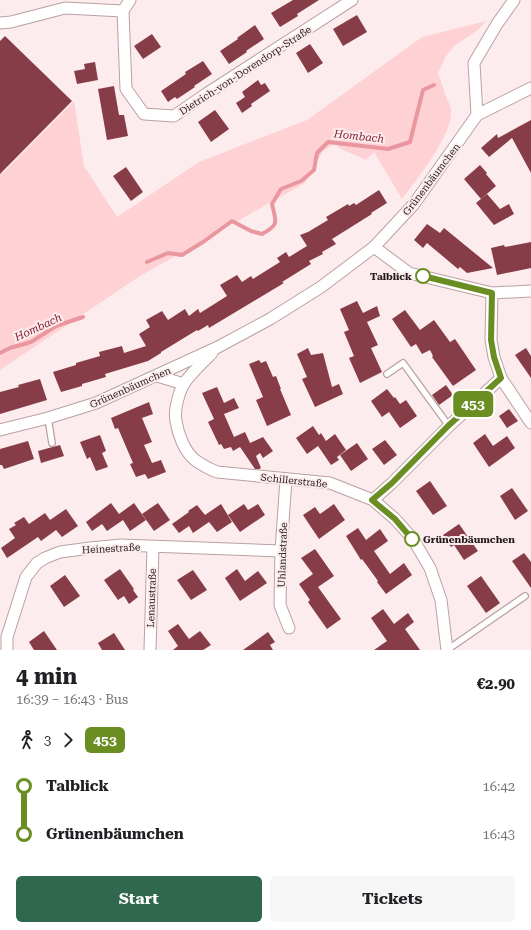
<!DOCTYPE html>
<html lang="en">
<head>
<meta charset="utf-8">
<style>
  :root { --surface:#fff; --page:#f6f6f6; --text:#202124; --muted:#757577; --accent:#30674f }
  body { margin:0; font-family:"Roboto Serif",serif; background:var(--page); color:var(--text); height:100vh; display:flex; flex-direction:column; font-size:15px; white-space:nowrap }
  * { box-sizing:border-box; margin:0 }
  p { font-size:13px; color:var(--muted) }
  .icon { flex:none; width:22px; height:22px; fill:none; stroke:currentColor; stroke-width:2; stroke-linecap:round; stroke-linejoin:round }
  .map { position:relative; height:650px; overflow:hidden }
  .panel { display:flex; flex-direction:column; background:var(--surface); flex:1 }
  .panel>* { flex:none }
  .badge { padding:0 8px; border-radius:6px; font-size:14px; line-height:26px }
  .map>.badge { position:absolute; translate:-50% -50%; box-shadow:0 0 0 2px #fff }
  .legs { display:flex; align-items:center; gap:6px; height:44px; padding:0 16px; font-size:13px }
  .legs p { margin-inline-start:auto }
  .headline { display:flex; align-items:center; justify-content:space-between; height:68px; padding:0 16px }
  h1 { font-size:22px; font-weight:700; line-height:30px }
  .button { display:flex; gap:8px; margin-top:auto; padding:8px 16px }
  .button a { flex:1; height:46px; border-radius:6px; background:var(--accent); color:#fff; font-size:16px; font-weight:700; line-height:46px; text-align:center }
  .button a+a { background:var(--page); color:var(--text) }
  ul { padding:0 16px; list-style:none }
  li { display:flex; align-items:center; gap:14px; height:48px; font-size:15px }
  li i { display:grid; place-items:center; width:6px; height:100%; margin:0 5px; background:currentColor }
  li i::after { content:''; width:10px; height:10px; margin:-5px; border:3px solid; border-radius:50%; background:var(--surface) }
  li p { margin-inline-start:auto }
  li:first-child i { background:linear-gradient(#0000 50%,currentColor 0) }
  li:last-child i { background:linear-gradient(currentColor 50%,#0000 0) }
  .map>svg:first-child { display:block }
  .green { fill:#fed2d5 }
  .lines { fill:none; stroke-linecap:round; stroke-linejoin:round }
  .stream { stroke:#ea969f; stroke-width:4 }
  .building { fill:#873d48 }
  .lane-casing { stroke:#baa1a2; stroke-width:8 }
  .street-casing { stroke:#baa1a2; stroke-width:13 }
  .lane { stroke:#fff; stroke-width:5.5 }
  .street { stroke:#fff; stroke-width:11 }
  .line-1-casing { stroke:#fff; stroke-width:9 }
  .line-1 { stroke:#6b8e23; stroke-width:6 }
  .stop-1-dot { fill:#fff; stroke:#6b8e23; stroke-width:2 }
  .labels { text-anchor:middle; stroke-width:4; stroke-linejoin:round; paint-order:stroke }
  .street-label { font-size:10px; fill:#241b1b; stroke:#fceced }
  .stop-label { font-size:10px; font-weight:bold; fill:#241b1b; stroke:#fceced; text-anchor:end }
  .water-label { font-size:11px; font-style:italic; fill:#832237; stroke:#fceced }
</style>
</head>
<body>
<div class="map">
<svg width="531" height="650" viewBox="0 0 531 650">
  <rect width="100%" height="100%" fill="#fceced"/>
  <path class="green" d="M 486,21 L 478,30 L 454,46 L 446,56 L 438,73 C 441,82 444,90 447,99 C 449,103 451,107 451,111 C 454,133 416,181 402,199 L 374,152 L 366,160 L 339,148 L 337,142 L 323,151 L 305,183 L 140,276 L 0,370 L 0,174 L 4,172 L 74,101 L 84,166 L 117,217 L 199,162 L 307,120 L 422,37 Z"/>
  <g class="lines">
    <g class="stream">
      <path d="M 147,262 L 168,253 L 182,255 L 203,242 L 232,221 L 251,231 L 262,234 C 280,224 276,222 272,204 L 281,189 L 301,181 L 314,170 L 317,153 L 328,142 L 388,149 L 410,142 L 423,90 L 434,85"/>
      <path d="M 0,353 L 10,348 L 31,342 L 56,326 L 83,317"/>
    </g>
  </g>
  <g class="building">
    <path d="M 293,0 L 319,0 L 297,14 L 298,16 L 280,27 L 271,13 Z"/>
    <path d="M 357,15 L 367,32 L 343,46 L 333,29 Z"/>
    <path d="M 255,25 L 264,39 L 246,51 L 247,52 L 229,64 L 220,51 L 238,39 L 237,38 Z"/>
    <path d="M 152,34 L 161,47 L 143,59 L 134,46 Z"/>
    <path d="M 5,36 L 72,101 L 0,174 L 0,41 Z"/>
    <path d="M 310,44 L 323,63 L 308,73 L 296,53 Z"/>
    <path d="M 203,61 L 212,74 L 194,86 L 195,87 L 177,99 L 175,97 L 168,102 L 161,91 L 186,74 L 185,72 Z"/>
    <path d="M 95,62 L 98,80 L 77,84 L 74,71 L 85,69 L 84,64 Z"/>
    <path d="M 258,80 L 261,85 L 265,83 L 270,91 L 251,104 L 252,106 L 242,113 L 236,103 L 245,97 L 242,92 Z"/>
    <path d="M 114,86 L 119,115 L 124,115 L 128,136 L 107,140 L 98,89 Z"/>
    <path d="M 215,110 L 229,129 L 211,142 L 198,122 Z"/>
    <path d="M 531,120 L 531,173 L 512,138 L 489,157 L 481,148 L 497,134 L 498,138 Z"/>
    <path d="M 480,165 L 487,173 L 486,174 L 496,186 L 481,199 L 464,179 Z"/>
    <path d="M 126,167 L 143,192 L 131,201 L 113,176 Z"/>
    <path d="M 379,190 L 387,203 L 371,213 L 372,214 L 332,239 L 336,244 L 322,252 L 323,254 L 309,261 L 311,264 L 282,282 L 284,283 L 209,328 L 208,325 L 198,331 L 197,330 L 161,352 L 161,353 L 148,361 L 105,374 L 106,377 L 82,384 L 82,386 L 61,392 L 53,372 L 76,365 L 76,363 L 100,356 L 99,352 L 122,346 L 124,353 L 146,346 L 139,334 L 150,327 L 146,320 L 162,311 L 168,320 L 185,309 L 189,316 L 198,309 L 200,313 L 227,296 L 220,285 L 237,275 L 242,282 L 251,276 L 253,279 L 280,262 L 277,258 L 286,252 L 289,257 L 307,246 L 300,235 L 308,232 L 328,220 L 326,217 L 348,204 L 349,206 L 354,203 L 356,205 Z"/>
    <path d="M 487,194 L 500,209 L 509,204 L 514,214 L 494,225 L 476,203 Z"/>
    <path d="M 427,224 L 440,233 L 444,228 L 493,268 L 467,273 L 460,267 L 458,269 L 427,243 L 423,248 L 414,240 Z"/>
    <path d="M 531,242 L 531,268 L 497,275 L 491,248 L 504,245 L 505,247 Z"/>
    <path d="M 357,301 L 363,313 L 377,306 L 380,316 L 367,322 L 378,345 L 371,348 L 382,372 L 360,383 L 349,358 L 354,356 L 344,332 L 349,330 L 340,309 Z"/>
    <path d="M 405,310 L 420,330 L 434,320 L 450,342 L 455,339 L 476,370 L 453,386 L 432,357 L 433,356 L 430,350 L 422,354 L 416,344 L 411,347 L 392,319 Z"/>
    <path d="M 308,348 L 311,355 L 323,353 L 332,387 L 339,384 L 343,394 L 315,407 L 302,379 L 307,377 L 297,354 Z"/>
    <path d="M 526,348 L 531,356 L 531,378 L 515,355 Z"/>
    <path d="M 259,360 L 261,363 L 266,361 L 273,377 L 276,376 L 281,389 L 280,389 L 291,415 L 267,426 L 256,400 L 263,397 L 249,364 Z"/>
    <path d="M 40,379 L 47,400 L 0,414 L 0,392 L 19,387 L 18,385 Z"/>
    <path d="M 446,385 L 453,395 L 439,405 L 432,395 Z"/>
    <path d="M 217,387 L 224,403 L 234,398 L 239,408 L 224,414 L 234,437 L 245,432 L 250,443 L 263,437 L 273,451 L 263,458 L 260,453 L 256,456 L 261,468 L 259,469 L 255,469 L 240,447 L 233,451 L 231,447 L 224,449 L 221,444 L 219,445 L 208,422 L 214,419 L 202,393 Z"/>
    <path d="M 387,389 L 394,398 L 395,397 L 400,404 L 406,400 L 417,416 L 400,428 L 389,412 L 382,417 L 371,401 Z"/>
    <path d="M 149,402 L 153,414 L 142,418 L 152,442 L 144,445 L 152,463 L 161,460 L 166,472 L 148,479 L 145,474 L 136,477 L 130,464 L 133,463 L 118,428 L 115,429 L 111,418 Z"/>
    <path d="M 509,409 L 518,421 L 507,428 L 499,416 Z"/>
    <path d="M 313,426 L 319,435 L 321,433 L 326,441 L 335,434 L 346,450 L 337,457 L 339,460 L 331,465 L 318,446 L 307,454 L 296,438 Z"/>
    <path d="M 485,434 L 493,446 L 507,436 L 515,448 L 489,467 L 473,443 Z"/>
    <path d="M 100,435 L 106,451 L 102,453 L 108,467 L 96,471 L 90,457 L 87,459 L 80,442 Z"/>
    <path d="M 385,440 L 397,455 L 384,465 L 372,449 Z"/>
    <path d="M 28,441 L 34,459 L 4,469 L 2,465 L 0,465 L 0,449 Z"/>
    <path d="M 357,443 L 368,459 L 351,471 L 340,455 Z"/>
    <path d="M 60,445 L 64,456 L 41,463 L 38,451 Z"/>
    <path d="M 430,481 L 447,506 L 433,515 L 416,491 Z"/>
    <path d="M 512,488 L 528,511 L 515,520 L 500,496 Z"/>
    <path d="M 111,503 L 119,514 L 134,503 L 146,520 L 130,531 L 123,520 L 107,531 L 102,524 L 92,531 L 86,522 Z"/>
    <path d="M 158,503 L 170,520 L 154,531 L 142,514 Z"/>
    <path d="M 221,504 L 232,522 L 217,532 L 209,522 L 193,533 L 189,526 L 179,533 L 172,524 L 189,512 L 188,511 L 197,505 L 205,515 Z"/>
    <path d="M 244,504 L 248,510 L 258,504 L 265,515 L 240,532 L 228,515 Z"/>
    <path d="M 334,504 L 345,520 L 319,539 L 303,515 L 315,507 L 320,514 Z"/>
    <path d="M 66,509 L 78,526 L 62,537 L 56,530 L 41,541 L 38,537 L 7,558 L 1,548 L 15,538 L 9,529 L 16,525 L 14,523 L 24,517 L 29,524 L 45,513 L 50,520 Z"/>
    <path d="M 459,524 L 478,551 L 464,560 L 454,545 L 451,547 L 443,535 Z"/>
    <path d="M 358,528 L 366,540 L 380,529 L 388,541 L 374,551 L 390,574 L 404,563 L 412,575 L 386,594 L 377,582 L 378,581 L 362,559 L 361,560 L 346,536 Z"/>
    <path d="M 315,549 L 334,576 L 318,587 L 341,619 L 327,629 L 308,602 L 310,600 L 299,584 L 313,574 L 301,558 Z"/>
    <path d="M 524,553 L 531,562 L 531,588 L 512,561 Z"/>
    <path d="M 120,569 L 134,589 L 133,590 L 138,597 L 129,604 L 124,596 L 118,600 L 104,580 Z"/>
    <path d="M 237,569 L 245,581 L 258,571 L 267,583 L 240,601 L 225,578 Z"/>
    <path d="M 193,570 L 207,590 L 191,600 L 177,580 Z"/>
    <path d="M 65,575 L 80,596 L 64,607 L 50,586 Z"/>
    <path d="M 481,576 L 500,603 L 486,613 L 467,586 Z"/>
    <path d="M 383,609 L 394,624 L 408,613 L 414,622 L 405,629 L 420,650 L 374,650 L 387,641 L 371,618 Z"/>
    <path d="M 178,624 L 189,639 L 200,631 L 211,645 L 203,650 L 173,650 L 178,646 L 168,631 Z"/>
    <path d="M 44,631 L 57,650 L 34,650 L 29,642 Z"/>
    <path d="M 268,632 L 275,642 L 270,645 L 273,650 L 243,650 Z"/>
    <path d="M 114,633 L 125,650 L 102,650 L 98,643 Z"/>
  </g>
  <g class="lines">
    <defs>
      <g id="lane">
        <path d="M 387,374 L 403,363 L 449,426"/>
        <path d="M 48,418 L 52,443"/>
        <path d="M 447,650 L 525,596"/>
      </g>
      <g id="street">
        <path d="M 130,0 L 123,11 L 126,89 L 144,114 L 174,116 L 206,94 L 352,0"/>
        <path d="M 0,23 L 11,22 L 65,8 L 123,11"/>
        <path d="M 477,115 L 474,63 L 497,24 L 514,0"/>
        <path d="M 374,247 L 409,273 L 492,293 L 531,291"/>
        <path d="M 492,293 L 491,340 L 494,357 L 501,378 L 531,423"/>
        <path d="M 212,353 C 204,361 189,375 183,385 C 178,395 174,411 176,421 C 178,434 184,451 195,460 C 202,465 209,469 217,472 L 330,483 L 373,500 L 395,519 L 413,539 L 430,568 L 441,600 L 447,650"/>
        <path d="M 157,376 L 184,384"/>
        <path d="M 0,430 L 48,418 L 96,403 L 218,347 L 270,319 L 321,287 L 374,247 L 414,204 L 477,115 L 531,88"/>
        <path d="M 286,479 L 281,551 L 280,605 L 289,628"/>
        <path d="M 373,500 L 392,483 L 449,426 L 501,378"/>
        <path d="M 7,650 L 7,637 L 26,577 L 37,563 L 45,558 L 60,552 L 90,548 L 121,545 L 281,551"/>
        <path d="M 150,650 L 153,547"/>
      </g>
    </defs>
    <use href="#lane" class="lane-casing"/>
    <use href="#street" class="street-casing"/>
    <use href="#lane" class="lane"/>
    <use href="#street" class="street"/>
  </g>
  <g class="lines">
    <defs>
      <path id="line-1" d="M 412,539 L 395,519 L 372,500 L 392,483 L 448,426 L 501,378 L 494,357 L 491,340 L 492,293 L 423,276"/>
    </defs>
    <use href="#line-1" class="line-1-casing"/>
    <use href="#line-1" class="line-1"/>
  </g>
  <g class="stop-1-dot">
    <circle cx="423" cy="276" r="7"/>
    <circle cx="412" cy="539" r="7"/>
  </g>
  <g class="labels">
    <g class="street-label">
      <text transform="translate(245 70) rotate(-33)" y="4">Dietrich-von-Dorendorp-Straße</text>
      <text transform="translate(431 179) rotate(-53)" y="4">Grünenbäumchen</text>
      <text transform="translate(130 387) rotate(-24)" y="4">Grünenbäumchen</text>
      <text transform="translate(294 480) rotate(6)" y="4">Schillerstraße</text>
      <text transform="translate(111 548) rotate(-3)" y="4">Heinestraße</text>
      <text transform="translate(282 555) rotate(-88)" y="4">Uhlandstraße</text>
      <text transform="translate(151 598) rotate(-88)" y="4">Lenaustraße</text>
    </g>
    <g class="stop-label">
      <text x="412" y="280">Talblick</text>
      <text x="423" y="543" text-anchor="start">Grünenbäumchen</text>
    </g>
    <g class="water-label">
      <text transform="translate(359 136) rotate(6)" y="4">Hombach</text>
      <text transform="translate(38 327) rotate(-25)" y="4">Hombach</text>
    </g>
  </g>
</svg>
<b class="badge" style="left:473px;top:404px;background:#6b8e23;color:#fff">453</b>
</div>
<section class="panel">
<div class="headline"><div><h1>4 min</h1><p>16:39 – 16:43 · Bus</p></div><b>€2.90</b></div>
<div class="legs"><svg class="icon" aria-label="walk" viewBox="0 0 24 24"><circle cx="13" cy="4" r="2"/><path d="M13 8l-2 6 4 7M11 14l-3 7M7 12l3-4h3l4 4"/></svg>3<svg class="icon" aria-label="forward" viewBox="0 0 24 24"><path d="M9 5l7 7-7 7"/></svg><b class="badge" style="background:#6b8e23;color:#fff">453</b></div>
<ul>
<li><i style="color:#6b8e23"></i><b>Talblick</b><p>16:42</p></li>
<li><i style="color:#6b8e23"></i><b>Grünenbäumchen</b><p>16:43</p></li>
</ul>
<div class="button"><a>Start</a><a>Tickets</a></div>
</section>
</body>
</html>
